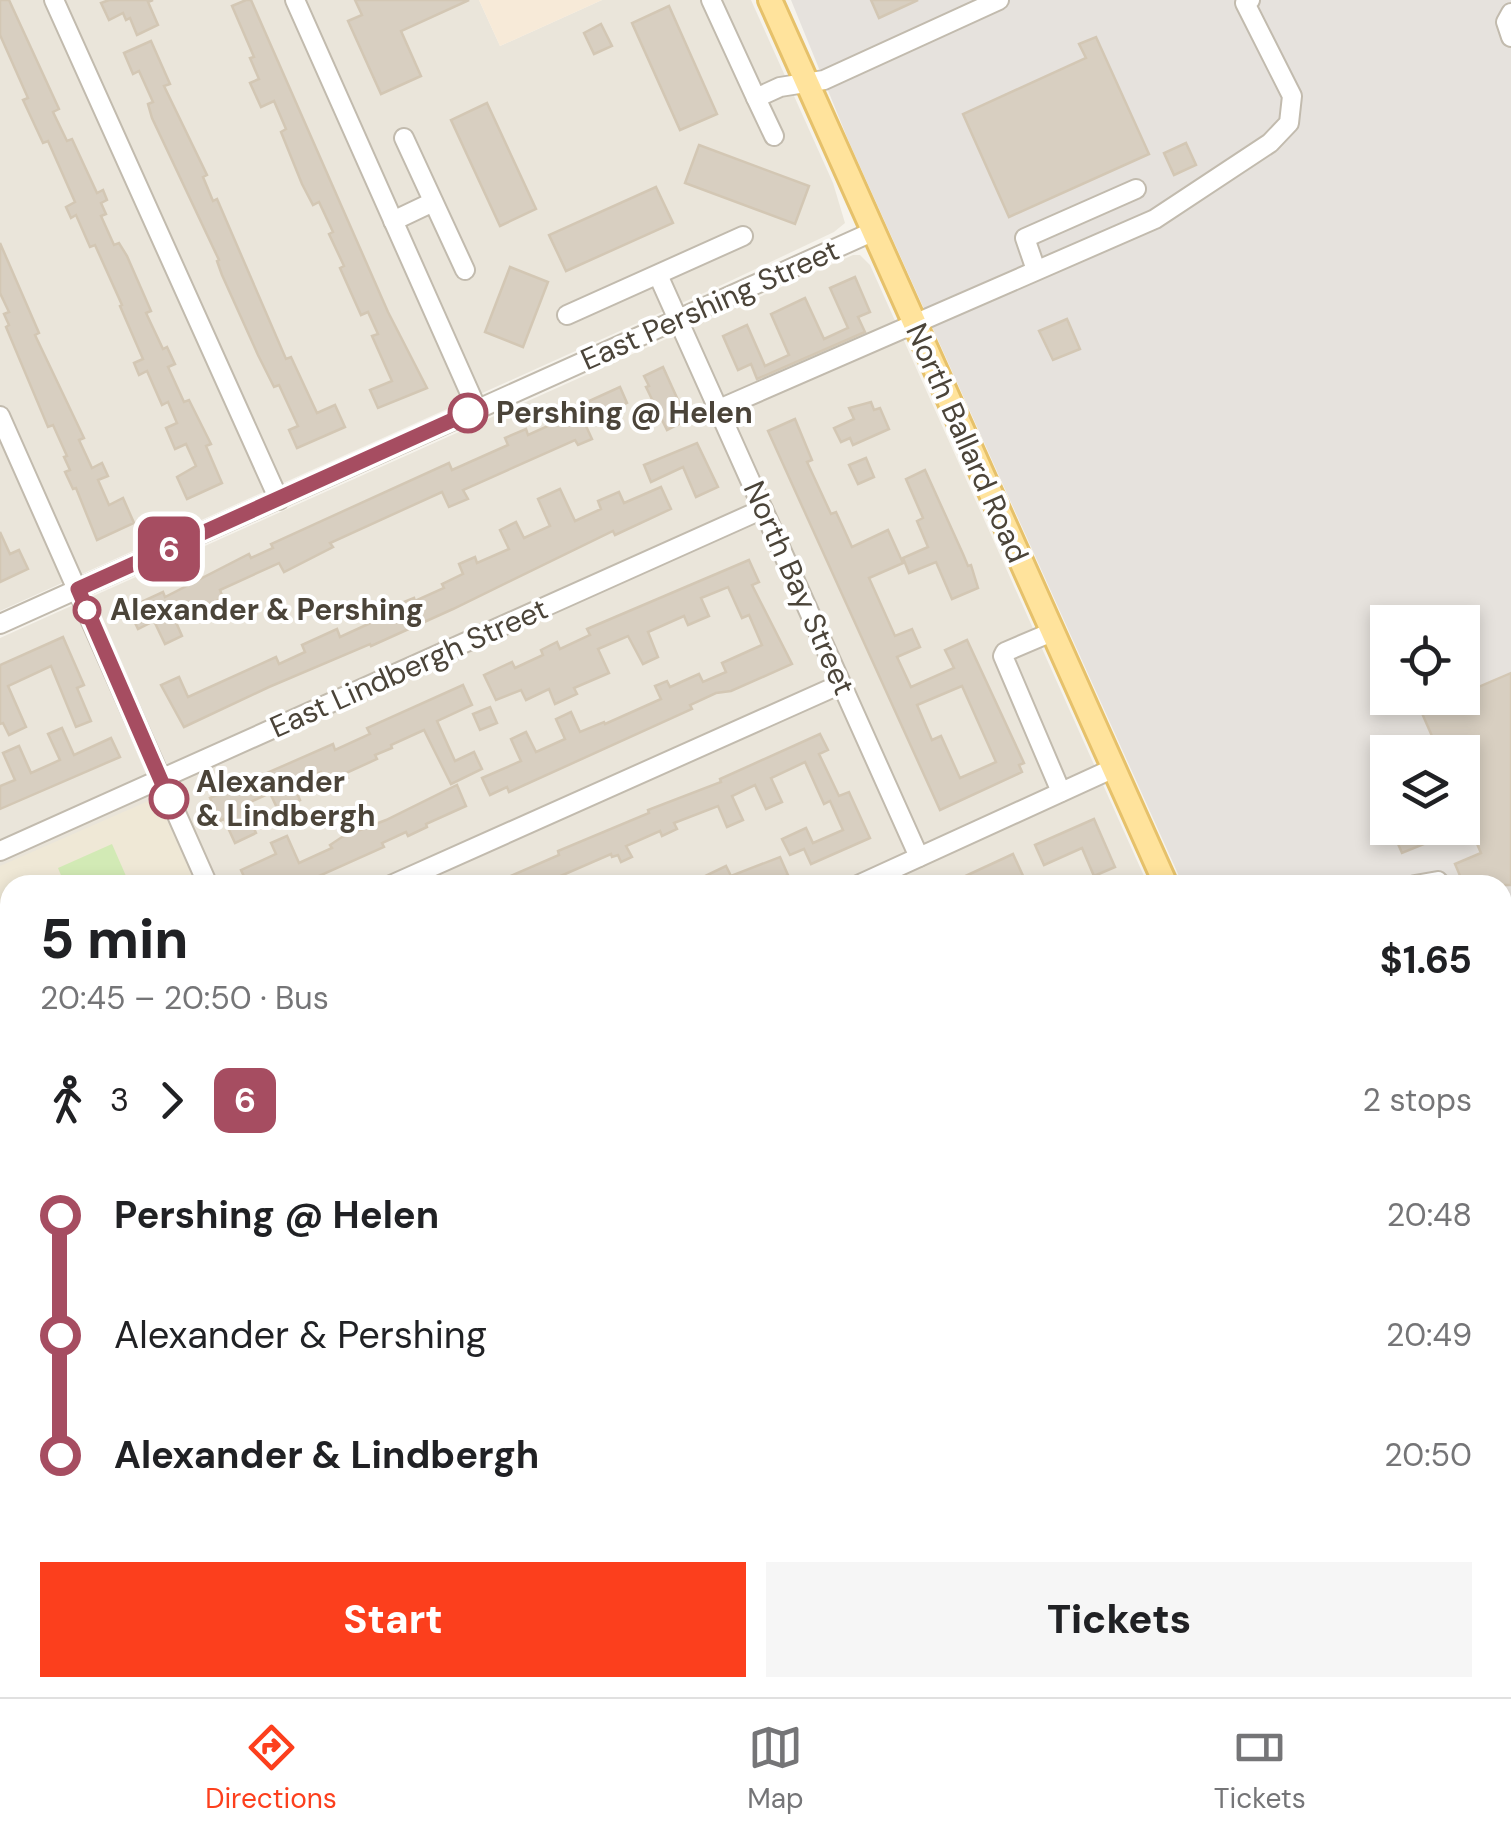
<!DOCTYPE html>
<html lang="en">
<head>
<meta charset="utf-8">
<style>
  :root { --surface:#fff; --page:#f6f6f6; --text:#202124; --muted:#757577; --line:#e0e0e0; --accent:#fc3f1d }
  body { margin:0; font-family:"DM Sans",sans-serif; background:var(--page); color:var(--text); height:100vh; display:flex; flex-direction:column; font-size:38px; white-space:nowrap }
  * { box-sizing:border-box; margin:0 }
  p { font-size:32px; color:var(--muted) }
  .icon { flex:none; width:55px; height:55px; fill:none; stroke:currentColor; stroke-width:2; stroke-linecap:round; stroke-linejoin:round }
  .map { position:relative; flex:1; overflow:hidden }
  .panel { position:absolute; left:0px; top:875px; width:1512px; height:822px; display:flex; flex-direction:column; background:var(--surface); border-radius:30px 30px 0 0; box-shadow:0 5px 15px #0003 }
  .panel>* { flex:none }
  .badge { padding:0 20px; border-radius:15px; font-size:35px; line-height:65px }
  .fabs { position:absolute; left:1370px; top:605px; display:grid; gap:20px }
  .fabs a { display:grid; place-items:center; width:110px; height:110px; border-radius:0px; background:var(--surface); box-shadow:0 5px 15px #0003; font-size:50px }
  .map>.badge { position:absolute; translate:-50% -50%; box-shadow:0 0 0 5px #fff }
  .legs { display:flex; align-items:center; gap:15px; height:110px; padding:0 40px; font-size:32px }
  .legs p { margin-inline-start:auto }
  .head { display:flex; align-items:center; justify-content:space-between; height:170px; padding:0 40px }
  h1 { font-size:55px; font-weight:800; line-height:75px }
  .action { display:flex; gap:20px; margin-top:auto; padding:20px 40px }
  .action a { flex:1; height:115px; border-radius:0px; background:var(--accent); color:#fff; font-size:40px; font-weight:800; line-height:115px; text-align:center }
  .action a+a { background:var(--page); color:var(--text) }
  ul { padding:0 40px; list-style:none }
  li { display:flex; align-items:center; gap:35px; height:120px; font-size:38px }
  li i { display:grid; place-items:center; width:15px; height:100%; margin:0 12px; background:currentColor }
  li i::after { content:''; width:25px; height:25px; margin:-12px; border:8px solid; border-radius:50%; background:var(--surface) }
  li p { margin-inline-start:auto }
  li:first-child i { background:linear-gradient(#0000 50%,currentColor 0) }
  li:last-child i { background:linear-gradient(currentColor 50%,#0000 0) }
  .tab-bar { display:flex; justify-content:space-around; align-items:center; height:140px; border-top:2px solid var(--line); background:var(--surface); font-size:28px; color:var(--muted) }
  .tab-bar a { display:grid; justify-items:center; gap:5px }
  .tab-bar .on { color:var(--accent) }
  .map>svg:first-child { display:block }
  .residential { fill:#eae5da }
  .commercial { fill:#f7ead8 }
  .industrial { fill:#e6e2dd; fill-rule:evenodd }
  .education { fill:#efe8d6 }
  .green { fill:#d2eab5 }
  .building { fill:#d8cfc1; stroke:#d3c7b4; stroke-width:2.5; fill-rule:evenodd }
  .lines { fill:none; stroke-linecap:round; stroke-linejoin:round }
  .minor-casing { stroke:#c2bbae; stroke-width:22 }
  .major-casing { stroke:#e6c16a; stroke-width:28 }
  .minor { stroke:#fff; stroke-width:18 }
  .major { stroke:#ffe39c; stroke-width:22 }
  .line-1-casing { stroke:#fff; stroke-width:22 }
  .line-1 { stroke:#a64d61; stroke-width:15 }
  .stop-1-dot { fill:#fff; stroke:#a64d61; stroke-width:5 }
  .labels { text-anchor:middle; stroke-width:8; stroke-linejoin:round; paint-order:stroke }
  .street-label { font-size:30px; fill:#4b4439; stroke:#fff }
  .stop-label { font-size:30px; font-weight:bold; fill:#4b4439; stroke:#fff; text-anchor:start }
</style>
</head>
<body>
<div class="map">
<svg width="1511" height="1697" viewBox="0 0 1511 1697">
  <rect width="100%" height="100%" fill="#f6f3ec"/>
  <g class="residential">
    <path d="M 0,0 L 479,0 L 500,46 L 602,0 L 751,0 L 833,183 L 845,223 L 834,232 L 726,283 L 0,611 Z"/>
    <path d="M 853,255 L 860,255 L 870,265 L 1148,885 L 10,885 L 10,1688 L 73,1688 L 51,1697 L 0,1697 L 0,638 Z"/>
    <path d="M 135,1688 L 1501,1688 L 1505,1697 L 114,1697 Z"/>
  </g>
  <path class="commercial" d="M 479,0 L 602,0 L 500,46 Z"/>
  <path class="industrial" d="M 791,0 L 1511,0 L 1511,1640 L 1502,1620 L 1502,885 L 1183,885 L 849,142 ZM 1388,622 L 1462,622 L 1462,698 L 1388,698 ZM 1388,752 L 1462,752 L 1462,828 L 1388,828 Z"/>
  <path class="education" d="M 153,799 L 160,805 L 196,885 L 10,885 L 10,1253 L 0,1257 L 0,866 Z"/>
  <path class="green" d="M 112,844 L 126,876 L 107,885 L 65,885 L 58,868 Z"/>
  <g class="building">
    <path d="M 0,0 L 9,0 L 59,109 L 53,112 L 67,141 L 72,139 L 97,193 L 103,190 L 107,200 L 101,203 L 106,214 L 101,216 L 114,245 L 119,243 L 127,256 L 151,311 L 146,313 L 163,349 L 167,347 L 175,364 L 168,367 L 184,402 L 189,400 L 211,444 L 206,446 L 222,483 L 187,499 L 177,477 L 196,466 L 186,444 L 175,449 L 166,428 L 177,423 L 168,402 L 162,405 L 147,371 L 139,375 L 134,363 L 143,359 L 120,306 L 122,305 L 95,245 L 90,247 L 76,215 L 71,218 L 66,207 L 75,202 L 48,141 L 43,143 L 23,100 L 28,98 L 0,35 Z"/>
    <path d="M 109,0 L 153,0 L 148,2 L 158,25 L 137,35 L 130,18 L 126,20 L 123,13 L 109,20 L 101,3 Z"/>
    <path d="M 246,0 L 251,0 L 388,312 L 427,388 L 378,408 L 370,390 L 392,381 L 372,336 L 378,334 L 368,312 L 361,315 L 340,268 L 344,266 L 329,234 L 333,232 L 319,202 L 313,205 L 302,184 L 281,132 L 286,129 L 274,101 L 261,107 L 250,83 L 259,79 L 250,58 L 254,57 L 232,6 Z"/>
    <path d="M 355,0 L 469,0 L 401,31 L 421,76 L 381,94 L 348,21 L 362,15 Z"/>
    <path d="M 871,0 L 918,0 L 879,18 Z"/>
    <path d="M 669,6 L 717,114 L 680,130 L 632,23 Z"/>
    <path d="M 601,24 L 612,46 L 594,54 L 584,33 Z"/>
    <path d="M 1096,37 L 1149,154 L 1009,217 L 963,114 L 1086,58 L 1079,44 Z"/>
    <path d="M 151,41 L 170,84 L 164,86 L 207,175 L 203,177 L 213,201 L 217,199 L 286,359 L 291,357 L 317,413 L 335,405 L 345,427 L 297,448 L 289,430 L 298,426 L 279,385 L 274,387 L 258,355 L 222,275 L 217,261 L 219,260 L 152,118 L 148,104 L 153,102 L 139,71 L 133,74 L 124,53 Z"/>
    <path d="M 487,103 L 536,209 L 500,226 L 451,120 Z"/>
    <path d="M 1186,143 L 1196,165 L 1174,175 L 1164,153 Z"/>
    <path d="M 699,145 L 809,186 L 795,224 L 685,183 Z"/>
    <path d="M 656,187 L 673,223 L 566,271 L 549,235 Z"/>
    <path d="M 0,243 L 39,333 L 35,335 L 84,438 L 79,440 L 92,468 L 102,463 L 108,476 L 98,480 L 109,505 L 123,498 L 134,523 L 97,540 L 76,488 L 73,489 L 65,472 L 70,470 L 64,457 L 67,456 L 53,425 L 48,427 L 6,327 L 9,325 L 4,314 L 9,312 L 0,293 Z"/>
    <path d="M 510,267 L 548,282 L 523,347 L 485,332 Z"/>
    <path d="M 855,277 L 870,312 L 858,317 L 865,332 L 757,379 L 751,364 L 738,370 L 723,336 L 747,325 L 765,366 L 789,355 L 771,314 L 805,298 L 824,339 L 848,328 L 830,288 Z"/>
    <path d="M 1067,319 L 1080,349 L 1053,360 L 1039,331 Z"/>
    <path d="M 663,367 L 687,420 L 667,430 L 646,387 L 649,386 L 644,376 Z"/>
    <path d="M 620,387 L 627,403 L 614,409 L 616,412 L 586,426 L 592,439 L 578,445 L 575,440 L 463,490 L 468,499 L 449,507 L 442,492 L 330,543 L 333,547 L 284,572 L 279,563 L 220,590 L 223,598 L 175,620 L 182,636 L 165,644 L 154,621 L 138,629 L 128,608 L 163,592 L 165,597 L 249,554 L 251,558 L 273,548 L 271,544 L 449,463 L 452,470 L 508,445 L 505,438 L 526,429 L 528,435 L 559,421 L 556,416 Z"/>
    <path d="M 871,402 L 874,410 L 880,408 L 889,429 L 853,445 L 850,438 L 841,442 L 834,428 L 854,419 L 849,408 Z"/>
    <path d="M 795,419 L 812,460 L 807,462 L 831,514 L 836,512 L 852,547 L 888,530 L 903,563 L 869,578 L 895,636 L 912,629 L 920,647 L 897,657 L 911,687 L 954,668 L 945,650 L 967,640 L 1024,763 L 1019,765 L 1022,772 L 940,810 L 768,431 ZM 962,686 L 996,762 L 960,778 L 941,736 L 932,740 L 917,705 Z"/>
    <path d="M 697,443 L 718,487 L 696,497 L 683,467 L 651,482 L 644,465 Z"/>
    <path d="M 866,458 L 874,477 L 858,484 L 849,465 Z"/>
    <path d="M 925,470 L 963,554 L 968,566 L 971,565 L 978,588 L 952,599 L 936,562 L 909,573 L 903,558 L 928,547 L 917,521 L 923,518 L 906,479 Z"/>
    <path d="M 661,487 L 671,509 L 615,535 L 613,531 L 453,609 L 371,646 L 370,644 L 269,687 L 184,727 L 161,685 L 179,677 L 188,697 L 276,657 L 279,664 L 305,652 L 302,645 L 337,629 L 340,637 L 401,609 L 399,604 L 414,598 L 415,601 L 444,588 L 442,584 L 463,574 L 459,564 L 475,557 L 477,563 L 509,549 L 500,530 L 516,522 L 524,538 L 550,526 L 538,499 L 560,489 L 575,521 L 601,509 L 598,501 L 619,492 L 624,503 Z"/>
    <path d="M 0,532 L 10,554 L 19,550 L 28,569 L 0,582 Z"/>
    <path d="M 749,560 L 759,582 L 752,585 L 792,664 L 731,691 L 716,693 L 690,705 L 692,709 L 509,792 L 507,787 L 490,795 L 482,778 L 521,761 L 511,739 L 526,732 L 536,752 L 565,739 L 556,719 L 571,712 L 580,732 L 604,722 L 605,724 L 661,699 L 655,686 L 667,681 L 670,687 L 699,674 L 703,682 L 726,672 L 722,663 L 762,645 L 749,615 L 742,618 L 728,587 L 701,598 L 709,616 L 688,625 L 684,616 L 648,632 L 658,657 L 643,664 L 628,636 L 598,649 L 609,673 L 574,688 L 577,694 L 555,704 L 549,689 L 526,700 L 521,690 L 496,700 L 484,675 L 512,662 L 515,668 L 543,655 L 541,650 L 557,642 L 560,649 L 590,635 L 587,629 Z"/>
    <path d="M 63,637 L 84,685 L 77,688 L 91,721 L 76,727 L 51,666 L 8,686 L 26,727 L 9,735 L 3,723 L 0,724 L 0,665 Z"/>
    <path d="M 1511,673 L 1511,885 L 1464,885 L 1455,864 L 1481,853 L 1462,809 L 1462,752 L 1439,752 L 1421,711 L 1453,698 L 1462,698 L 1462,694 Z"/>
    <path d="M 463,685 L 472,705 L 437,721 L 455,761 L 474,752 L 482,769 L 451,784 L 424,730 L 391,745 L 392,748 L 375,755 L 377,759 L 346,773 L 348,778 L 328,788 L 321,772 L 293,784 L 300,800 L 278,810 L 270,793 L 244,805 L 256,833 L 235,843 L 224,819 L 220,821 L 210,798 L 333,744 L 335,750 L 370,734 L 367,728 Z"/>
    <path d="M 490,707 L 497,723 L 480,730 L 473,714 Z"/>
    <path d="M 62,728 L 74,755 L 111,738 L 120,757 L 0,809 L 0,786 L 15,780 L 3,753 L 19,746 L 31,773 L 60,760 L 48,734 Z"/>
    <path d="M 820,734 L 828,750 L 819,754 L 839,796 L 849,792 L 870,838 L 811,864 L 804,849 L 790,855 L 782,839 L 806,828 L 813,843 L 843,830 L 830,801 L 824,804 L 805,762 L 771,778 L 782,802 L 766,809 L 755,785 L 732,796 L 743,820 L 727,827 L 718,806 L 674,823 L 677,829 L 662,836 L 660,831 L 626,846 L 632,857 L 621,862 L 618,855 L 612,857 L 611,854 L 540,885 L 490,885 L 559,855 L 558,851 L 649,813 L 648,810 L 721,782 L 720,779 Z"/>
    <path d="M 457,785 L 466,806 L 426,824 L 427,827 L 408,836 L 406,832 L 382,843 L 384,847 L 299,885 L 248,885 L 241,870 L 276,854 L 271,843 L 287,836 L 299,863 L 332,848 L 330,845 L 342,837 L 386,820 Z"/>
    <path d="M 1094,819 L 1115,867 L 1094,876 L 1082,848 L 1044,865 L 1035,845 Z"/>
    <path d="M 1391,828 L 1431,828 L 1436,839 L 1402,853 Z"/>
    <path d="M 1013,854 L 1024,878 L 1010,885 L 946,885 Z"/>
    <path d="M 780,857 L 788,875 L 766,885 L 710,885 L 705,876 L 726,866 L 731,876 Z"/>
  </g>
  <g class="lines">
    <defs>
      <g id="minor">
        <path d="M 54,0 L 279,500"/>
        <path d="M 295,0 L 477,409"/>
        <path d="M 711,0 L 756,98 L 780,87 L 824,80 L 999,0"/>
        <path d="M 1511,13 L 1506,22 L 1511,37"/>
        <path d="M 756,98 L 774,136"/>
        <path d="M 404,138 L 465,270"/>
        <path d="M 393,221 L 433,202"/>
        <path d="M 1036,270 L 1025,238 L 1136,189"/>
        <path d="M 658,275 L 919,857"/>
        <path d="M 567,315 L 743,236"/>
        <path d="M 719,409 L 1155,219 L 1270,143 L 1289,123 L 1292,96 L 1245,3 L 1250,0"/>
        <path d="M 0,416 L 208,885"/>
        <path d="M 0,624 L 872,232"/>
        <path d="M 1052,632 L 1005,652 L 1003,656 L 1061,792"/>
        <path d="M 0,851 L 763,509"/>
        <path d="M 391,885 L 841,684"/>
        <path d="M 858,885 L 1114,768"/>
        <path d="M 1415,885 L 1438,881 L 1439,885"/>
        <path d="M 1502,1052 L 1508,1066"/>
        <path d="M 0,1270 L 10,1266"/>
        <path d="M 0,1503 L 10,1498"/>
        <path d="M 1502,1587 L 1511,1583"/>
        <path d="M 0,1671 L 11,1697"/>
        <path d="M 331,1688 L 335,1697"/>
        <path d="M 570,1688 L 575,1697"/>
        <path d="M 922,1688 L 926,1697"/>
        <path d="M 86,1697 L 108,1688"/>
        <path d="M 881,1697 L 902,1688"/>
      </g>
      <g id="major">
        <path d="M 770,0 L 1166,885"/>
        <path d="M 1502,1648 L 1511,1668"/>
      </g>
    </defs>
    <use href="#minor" class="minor-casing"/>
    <use href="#major" class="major-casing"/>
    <use href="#minor" class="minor"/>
    <use href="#major" class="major"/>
  </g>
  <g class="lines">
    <defs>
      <path id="line-1" d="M 169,799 L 78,589 L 468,413"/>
    </defs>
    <use href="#line-1" class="line-1-casing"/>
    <use href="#line-1" class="line-1"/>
  </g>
  <g class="stop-1-dot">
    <circle cx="468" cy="413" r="18"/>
    <circle cx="87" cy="610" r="12"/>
    <circle cx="169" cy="799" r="18"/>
  </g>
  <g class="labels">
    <g class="street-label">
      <text transform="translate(710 305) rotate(-24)" y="10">East Pershing Street</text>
      <text transform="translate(967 443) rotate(66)" y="10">North Ballard Road</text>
      <text transform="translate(799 588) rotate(66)" y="10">North Bay Street</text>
      <text transform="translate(409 668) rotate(-24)" y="10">East Lindbergh Street</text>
    </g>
    <g class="stop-label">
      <text x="496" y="423">Pershing @ Helen</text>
      <text x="110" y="620">Alexander &amp; Pershing</text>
      <text x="196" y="792">Alexander<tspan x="196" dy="34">&amp; Lindbergh</tspan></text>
    </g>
  </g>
</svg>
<div class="fabs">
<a><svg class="icon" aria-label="locate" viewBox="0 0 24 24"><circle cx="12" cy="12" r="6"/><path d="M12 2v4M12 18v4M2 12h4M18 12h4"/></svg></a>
<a><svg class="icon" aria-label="layers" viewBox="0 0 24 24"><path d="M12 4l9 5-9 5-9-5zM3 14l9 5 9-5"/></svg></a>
</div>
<b class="badge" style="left:169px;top:549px;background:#a64d61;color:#fff">6</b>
<section class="panel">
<div class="head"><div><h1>5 min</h1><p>20:45 – 20:50 · Bus</p></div><b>$1.65</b></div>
<div class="legs"><svg class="icon" aria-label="walk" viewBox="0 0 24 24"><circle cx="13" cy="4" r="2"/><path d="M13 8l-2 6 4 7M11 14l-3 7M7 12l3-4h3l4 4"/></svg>3<svg class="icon" aria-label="forward" viewBox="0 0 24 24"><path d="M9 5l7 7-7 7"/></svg><b class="badge" style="background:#a64d61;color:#fff">6</b><p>2 stops</p></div>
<ul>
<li><i style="color:#a64d61"></i><b>Pershing @ Helen</b><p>20:48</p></li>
<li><i style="color:#a64d61"></i><span>Alexander &amp; Pershing</span><p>20:49</p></li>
<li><i style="color:#a64d61"></i><b>Alexander &amp; Lindbergh</b><p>20:50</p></li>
</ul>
<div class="action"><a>Start</a><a>Tickets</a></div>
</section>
</div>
<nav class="tab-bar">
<a class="on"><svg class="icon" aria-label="directions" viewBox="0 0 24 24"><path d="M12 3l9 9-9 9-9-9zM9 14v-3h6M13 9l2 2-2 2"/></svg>Directions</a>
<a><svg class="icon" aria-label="map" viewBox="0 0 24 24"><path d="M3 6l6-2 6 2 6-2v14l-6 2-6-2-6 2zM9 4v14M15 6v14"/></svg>Map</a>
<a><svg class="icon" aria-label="tickets" viewBox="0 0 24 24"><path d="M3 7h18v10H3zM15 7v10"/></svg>Tickets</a>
</nav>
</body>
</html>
